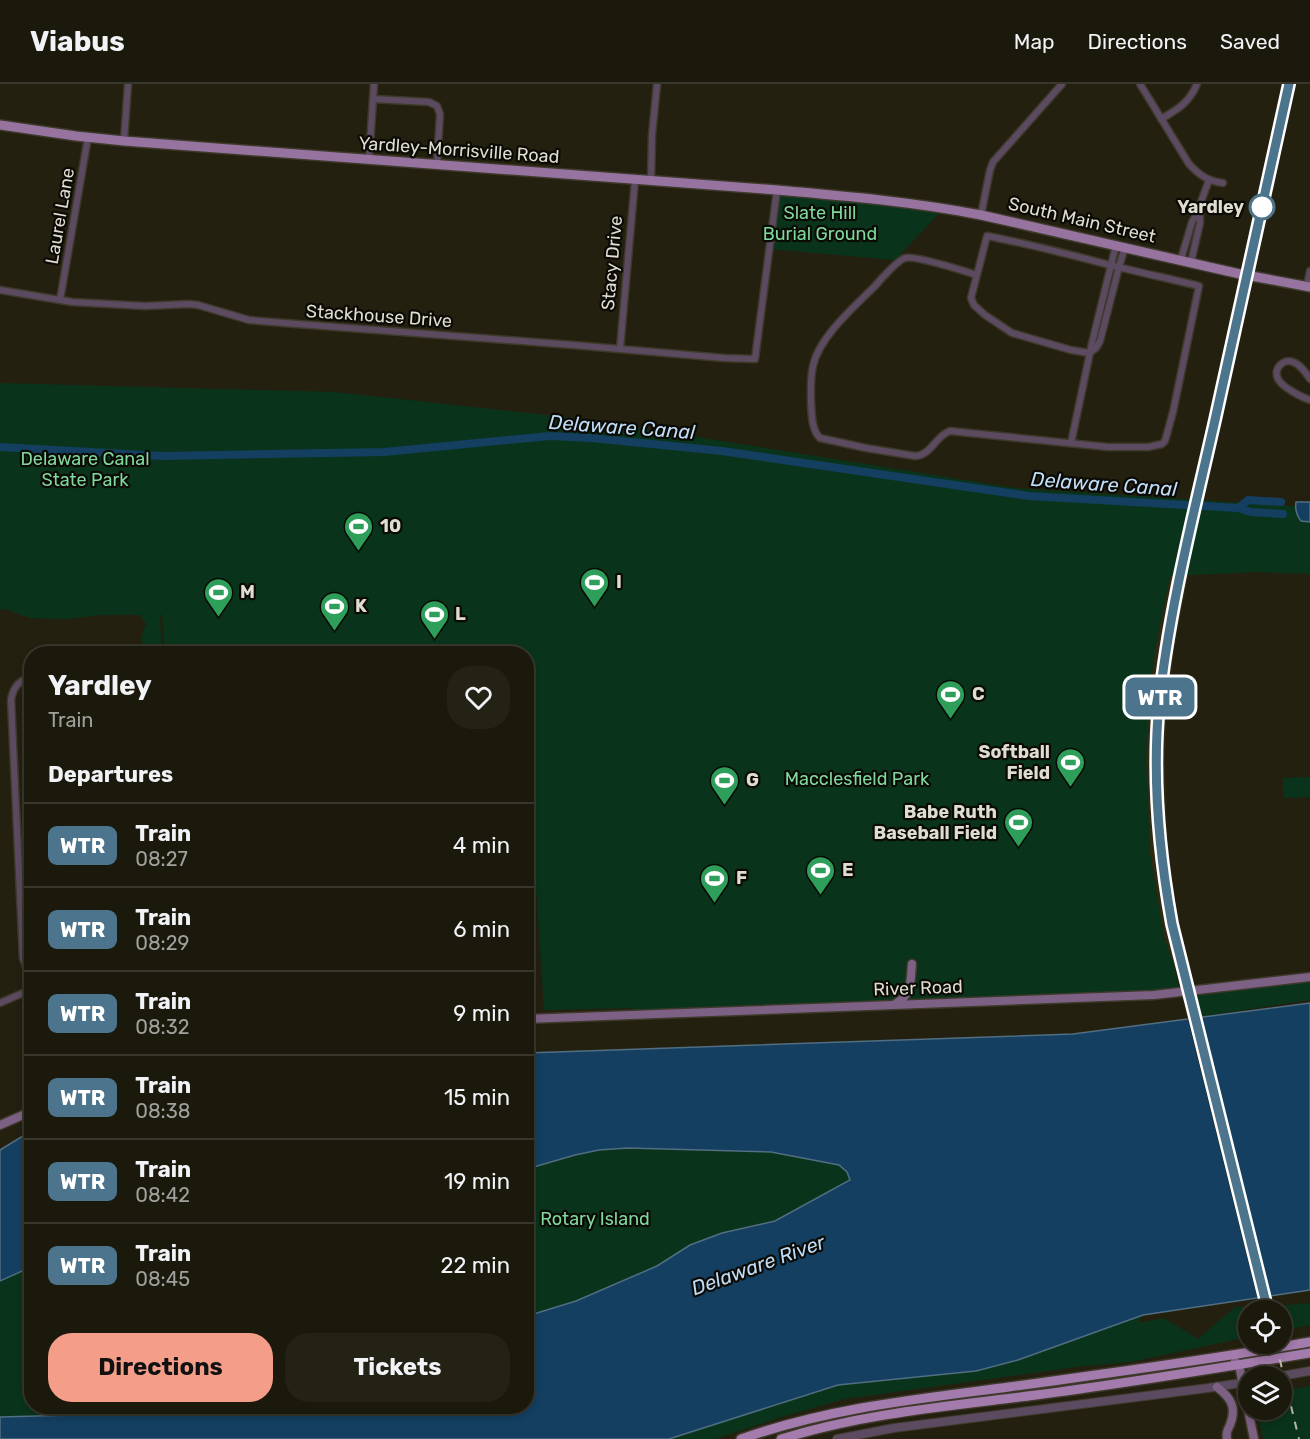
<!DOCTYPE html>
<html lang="en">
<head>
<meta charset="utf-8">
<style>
  :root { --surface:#1b180c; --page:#242115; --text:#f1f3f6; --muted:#a0a09d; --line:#39372d; --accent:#f49e8a }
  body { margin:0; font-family:Rubik,sans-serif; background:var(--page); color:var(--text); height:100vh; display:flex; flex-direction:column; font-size:22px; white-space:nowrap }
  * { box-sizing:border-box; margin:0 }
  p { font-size:20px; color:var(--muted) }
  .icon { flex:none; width:33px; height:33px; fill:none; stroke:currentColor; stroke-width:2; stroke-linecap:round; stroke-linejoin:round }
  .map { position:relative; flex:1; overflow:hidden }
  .side { position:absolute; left:24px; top:562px; width:510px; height:768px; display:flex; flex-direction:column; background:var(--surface); border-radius:24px; box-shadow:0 3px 9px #0003,0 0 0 2px var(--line) }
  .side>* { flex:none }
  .badge { padding:0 12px; border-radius:9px; font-size:21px; line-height:39px }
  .fabs { position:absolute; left:1238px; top:1216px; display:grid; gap:12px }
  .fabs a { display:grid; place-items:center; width:54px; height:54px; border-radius:50%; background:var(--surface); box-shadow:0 3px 9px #0003,0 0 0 2px var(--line); font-size:30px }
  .map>.badge { position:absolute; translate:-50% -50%; box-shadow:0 0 0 3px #fff }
  h2 { padding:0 24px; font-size:22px; line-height:54px }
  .round { display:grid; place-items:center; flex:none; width:63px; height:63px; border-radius:24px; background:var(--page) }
  .headline { display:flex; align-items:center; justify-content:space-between; height:102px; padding:0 24px }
  h1 { font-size:28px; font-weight:700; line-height:45px }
  .action { display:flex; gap:12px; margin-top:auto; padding:12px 24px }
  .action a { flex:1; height:69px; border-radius:24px; background:var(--accent); color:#111; font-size:24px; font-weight:700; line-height:69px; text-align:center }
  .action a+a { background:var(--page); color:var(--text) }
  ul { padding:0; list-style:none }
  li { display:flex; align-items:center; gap:18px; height:84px; padding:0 24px; border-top:2px solid var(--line) }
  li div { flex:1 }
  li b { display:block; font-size:22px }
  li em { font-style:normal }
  li .badge { min-width:66px; font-weight:700; text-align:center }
  header { display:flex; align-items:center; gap:36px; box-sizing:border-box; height:84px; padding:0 30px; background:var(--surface); border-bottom:2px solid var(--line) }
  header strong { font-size:28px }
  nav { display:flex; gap:33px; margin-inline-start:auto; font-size:21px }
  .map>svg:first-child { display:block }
  .built { fill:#2f2913 }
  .green { fill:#09341b }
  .water { fill:#143f60; stroke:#516e82; stroke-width:1.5 }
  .pier { fill:#242010 }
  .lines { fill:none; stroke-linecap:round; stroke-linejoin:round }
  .canal { stroke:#143f60; stroke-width:8 }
  .minor-casing { stroke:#3e3a2b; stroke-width:9 }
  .tertiary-casing { stroke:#3e3a2b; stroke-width:10 }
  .secondary-casing { stroke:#3e3a2b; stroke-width:11 }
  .primary-casing { stroke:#3e3a2b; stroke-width:12 }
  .trunk-casing { stroke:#3e3a2b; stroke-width:12 }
  .minor { stroke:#5b4a60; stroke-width:6 }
  .tertiary { stroke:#5b4a60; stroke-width:8 }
  .secondary { stroke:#7d6184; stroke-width:8 }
  .primary { stroke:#9773a0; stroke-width:9 }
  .trunk { stroke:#a37bac; stroke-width:9 }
  .rail { stroke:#b9b6aa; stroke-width:2; stroke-dasharray:8 8; stroke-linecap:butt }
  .line-casing { stroke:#fff; stroke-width:14 }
  .line { stroke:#4c748c; stroke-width:9 }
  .stop-dot { fill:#fff; stroke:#4c748c; stroke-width:3 }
  .labels { text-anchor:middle; stroke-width:4.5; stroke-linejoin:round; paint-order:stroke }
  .street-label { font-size:18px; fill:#dfdcd2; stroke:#0b0a04 }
  .stop-label { font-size:18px; font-weight:bold; fill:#dfdcd2; stroke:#0b0a04; text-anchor:end }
  .park-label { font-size:18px; fill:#7fd89c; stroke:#0b0a04 }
  .poi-label { font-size:18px; font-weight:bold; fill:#dfdcd2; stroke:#0b0a04; text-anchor:start }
  .water-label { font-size:20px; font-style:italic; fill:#bfddf8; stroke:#0b0a04 }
</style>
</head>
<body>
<header>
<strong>Viabus</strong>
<nav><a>Map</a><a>Directions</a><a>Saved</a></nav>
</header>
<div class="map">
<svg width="1310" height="1355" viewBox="0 0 1310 1355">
  <rect width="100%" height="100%" fill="#242010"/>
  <path class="built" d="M 1181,439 L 1200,443 L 1188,492 L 1175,561 L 1167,618 L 1165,675 L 1167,766 L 1179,852 L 1185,882 L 1175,885 L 1164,854 L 1150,770 L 1146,676 L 1148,616 L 1156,561 Z"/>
  <g class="green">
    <path d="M 777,106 L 944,124 L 895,176 L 769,165 Z"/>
    <path d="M 0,299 L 334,308 L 584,335 L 1015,404 L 1293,422 L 1310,422 L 1310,490 L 1259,488 L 1170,492 L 1156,561 L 1148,616 L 1146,676 L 1150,770 L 1164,853 L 1175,885 L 1179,906 L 961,915 L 955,914 L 893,916 L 891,918 L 635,927 L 634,924 L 544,926 L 531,728 L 531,701 L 528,682 L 527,681 L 526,570 L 165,570 L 162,529 L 160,532 L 162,570 L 146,570 L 141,554 L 146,540 L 140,531 L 102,531 L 66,535 L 30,534 L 4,525 L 0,526 Z"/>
    <path d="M 1310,693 L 1310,713 L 1284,714 L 1283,694 Z"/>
    <path d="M 1310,893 L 1310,916 L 1192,934 L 1188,908 Z"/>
    <path d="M 628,1064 L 771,1068 L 839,1081 L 847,1088 L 850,1096 L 775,1137 L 722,1149 L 690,1161 L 657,1182 L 576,1217 L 527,1232 L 527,1085 L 575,1071 L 599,1066 Z"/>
    <path d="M 31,1183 L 32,1323 L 129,1323 L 73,1331 L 0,1333 L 0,1197 Z"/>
    <path d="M 1310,1219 L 1310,1241 L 1281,1247 L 1281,1227 L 1248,1227 L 1248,1253 L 1131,1278 L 1084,1282 L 845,1315 L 778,1334 L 715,1355 L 669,1355 L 838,1301 L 976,1287 L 1018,1276 L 1143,1231 L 1138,1239 L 1164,1234 L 1198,1255 L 1235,1223 L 1264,1223 Z"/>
    <path d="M 1310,1302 L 1310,1355 L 1263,1355 L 1257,1326 L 1281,1326 L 1281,1307 Z"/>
  </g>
  <g class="water">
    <path d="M 1296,418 L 1310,418 L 1310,438 L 1301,437 C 1297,432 1295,425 1296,418 Z"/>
    <path d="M 1310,919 L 1310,1206 L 1143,1231 L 1018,1276 L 976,1287 L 838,1301 L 669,1355 L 0,1355 L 0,1333 L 73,1331 L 130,1323 L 526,1323 L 527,1232 L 576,1217 L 657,1182 L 690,1161 L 722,1149 L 775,1137 L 850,1096 L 847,1088 L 839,1081 L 771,1068 L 628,1064 L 599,1066 L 575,1071 L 527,1085 L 527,969 L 1073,950 Z"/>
    <path d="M 31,1047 L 31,1183 L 0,1197 L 0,1066 Z"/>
  </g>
  <path class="pier" d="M 1197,931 L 1268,1215 L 1258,1217 L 1187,932 Z"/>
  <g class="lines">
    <g class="canal">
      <path d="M 0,363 L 163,372 L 384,368 L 550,352 L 591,354 L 722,367 L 1029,412 L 1238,424 L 1251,428 L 1283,430"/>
      <path d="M 1238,424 L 1248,416 L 1281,418"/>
    </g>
    <defs>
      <g id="minor">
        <path d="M 1140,0 L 1189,80 C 1199,91 1208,97 1223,99"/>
        <path d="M 373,15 L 429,18 L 437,22 L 440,30 L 437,80"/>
        <path d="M 1161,35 C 1178,25 1189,19 1197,0"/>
        <path d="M 124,57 L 128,0"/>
        <path d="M 369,75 L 374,0"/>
        <path d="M 651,97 L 652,51 L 657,0"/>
        <path d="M 981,131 L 990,86 L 993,78 L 1062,0"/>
        <path d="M 1181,175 L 1192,138 L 1199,126"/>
        <path d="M 1191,178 L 1200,139 L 1200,126 L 1201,118 L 1209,96"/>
        <path d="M 977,191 C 964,187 915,171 905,174 C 898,176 880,196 875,202 C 854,223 819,253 813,282 C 810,294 811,306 811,319 C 812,330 811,345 820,354 L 866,364 L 915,372 C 932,371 935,352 950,347 L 1108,363 L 1148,363 L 1162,360 L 1165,357 L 1173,328 L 1199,202 C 1171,195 1142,189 1114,182 C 1071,171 1030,160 987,152 L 971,214 L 974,221 L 985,231 L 1012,249 L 1071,266 L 1089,269 L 1096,264 L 1100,257 L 1119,183 L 1125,163"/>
        <path d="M 1307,202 L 1310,187"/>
        <path d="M 0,206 L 72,218 L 145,222 L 189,220 L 198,221 L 249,236 L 284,239 L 573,261 L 724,274 L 755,275 L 777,106"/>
        <path d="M 60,216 L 88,53"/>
        <path d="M 620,265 L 635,96"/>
        <path d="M 1310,295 C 1306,289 1301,281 1293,278 C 1283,274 1273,285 1278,295 C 1282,303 1301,313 1310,316"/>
        <path d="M 1071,359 L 1092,259 L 1116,161"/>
        <path d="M 32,593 C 19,596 13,603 11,616 L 23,874 L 32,900"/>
        <path d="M 0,919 L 32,905"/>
      </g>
      <g id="tertiary">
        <path d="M 1276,1293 L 1310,1287"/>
        <path d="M 837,1355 L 894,1344 L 1208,1304 L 1248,1298"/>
      </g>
      <g id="secondary">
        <path d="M 895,920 C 913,910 910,898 912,880"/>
        <path d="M 526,935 L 1154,911 L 1310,893"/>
        <path d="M 0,1041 L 32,1027"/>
        <path d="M 1235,1277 L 1239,1281 L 1254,1355"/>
        <path d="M 1217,1303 C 1231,1314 1237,1323 1230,1341 C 1227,1347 1226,1349 1227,1355"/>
      </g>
      <g id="primary">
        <path d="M 0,41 L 76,52 L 124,57 L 777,106 C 846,112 914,118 981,131 L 1240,190"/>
        <path d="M 1251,192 L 1310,203"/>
      </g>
      <g id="trunk">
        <path d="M 741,1355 C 829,1324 917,1315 1009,1303 C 1109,1289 1210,1276 1310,1258"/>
        <path d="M 781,1355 C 864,1329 950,1322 1036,1311 C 1128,1299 1219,1284 1310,1269"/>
      </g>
    </defs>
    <use href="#minor" class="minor-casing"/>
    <use href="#tertiary" class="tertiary-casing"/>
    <use href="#secondary" class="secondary-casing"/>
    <use href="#primary" class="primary-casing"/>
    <use href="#trunk" class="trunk-casing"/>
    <use href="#minor" class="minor"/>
    <use href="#tertiary" class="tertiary"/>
    <use href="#secondary" class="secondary"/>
    <use href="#primary" class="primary"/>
    <use href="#trunk" class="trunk"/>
    <g class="rail">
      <path d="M 1268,1227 L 1172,840 C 1161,777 1155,713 1157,648 C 1159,613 1164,578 1170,544 L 1289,0"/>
      <path d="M 1276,1260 L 1299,1355"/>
    </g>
  </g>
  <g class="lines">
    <defs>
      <path id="line" d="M 1268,1227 L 1172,840 C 1159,768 1152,693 1159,620 C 1169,525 1194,429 1215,336 C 1240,224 1265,112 1289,0"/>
    </defs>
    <use href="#line" class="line-casing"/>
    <use href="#line" class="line"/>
  </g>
  <defs>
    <symbol id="stadium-pin" viewBox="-11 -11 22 30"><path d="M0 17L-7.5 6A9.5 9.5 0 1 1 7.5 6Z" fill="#2e9e5b" stroke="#0b0a04"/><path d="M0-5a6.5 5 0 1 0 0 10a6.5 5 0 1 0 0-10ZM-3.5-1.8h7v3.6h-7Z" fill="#fff"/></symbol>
  </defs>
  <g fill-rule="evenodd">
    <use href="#stadium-pin" x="342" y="426" width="33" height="45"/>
    <use href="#stadium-pin" x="578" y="482" width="33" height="45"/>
    <use href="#stadium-pin" x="202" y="492" width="33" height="45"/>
    <use href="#stadium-pin" x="318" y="506" width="33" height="45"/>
    <use href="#stadium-pin" x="418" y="514" width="33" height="45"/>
    <use href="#stadium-pin" x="934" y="594" width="33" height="45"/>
    <use href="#stadium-pin" x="1054" y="662" width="33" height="45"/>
    <use href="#stadium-pin" x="708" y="680" width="33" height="45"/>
    <use href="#stadium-pin" x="1002" y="722" width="33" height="45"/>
    <use href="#stadium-pin" x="804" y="770" width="33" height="45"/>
    <use href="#stadium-pin" x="698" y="778" width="33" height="45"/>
  </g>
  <circle class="stop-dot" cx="1262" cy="123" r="12"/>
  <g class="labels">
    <g class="street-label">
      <text transform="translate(459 66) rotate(4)" y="6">Yardley-Morrisville Road</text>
      <text transform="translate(60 132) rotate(-80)" y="6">Laurel Lane</text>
      <text transform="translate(1082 136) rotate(13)" y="6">South Main Street</text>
      <text transform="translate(612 179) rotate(-85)" y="6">Stacy Drive</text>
      <text transform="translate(379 232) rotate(4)" y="6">Stackhouse Drive</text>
      <text transform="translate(918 904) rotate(-2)" y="6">River Road</text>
    </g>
    <g class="stop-label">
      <text x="1244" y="129">Yardley</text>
    </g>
    <g class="park-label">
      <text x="820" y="135">Slate Hill<tspan x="820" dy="21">Burial Ground</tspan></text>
      <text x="85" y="381">Delaware Canal<tspan x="85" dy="21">State Park</tspan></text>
      <text x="857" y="701">Macclesfield Park</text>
      <text x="595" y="1141">Rotary Island</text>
    </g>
    <g class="poi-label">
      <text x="380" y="448">10</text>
      <text x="616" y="504">I</text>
      <text x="240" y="514">M</text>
      <text x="355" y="528">K</text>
      <text x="455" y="536">L</text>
      <text x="972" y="616">C</text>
      <text x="1050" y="674" text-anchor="end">Softball<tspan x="1050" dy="21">Field</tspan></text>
      <text x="746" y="702">G</text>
      <text x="997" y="734" text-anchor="end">Babe Ruth<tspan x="997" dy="21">Baseball Field</tspan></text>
      <text x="842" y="792">E</text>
      <text x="736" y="800">F</text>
    </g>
    <g class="water-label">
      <text transform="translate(622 343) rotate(4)" y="7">Delaware Canal</text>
      <text transform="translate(1104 400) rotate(4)" y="7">Delaware Canal</text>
      <text transform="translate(758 1181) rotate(-20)" y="7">Delaware River</text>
    </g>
  </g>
</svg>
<div class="fabs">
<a><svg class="icon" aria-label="locate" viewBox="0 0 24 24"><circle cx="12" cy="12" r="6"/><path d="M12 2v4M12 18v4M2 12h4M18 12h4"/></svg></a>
<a><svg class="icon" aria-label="layers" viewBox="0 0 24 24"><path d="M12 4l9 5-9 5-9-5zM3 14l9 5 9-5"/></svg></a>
</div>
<b class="badge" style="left:1160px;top:613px;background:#4c748c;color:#fff">WTR</b>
<section class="side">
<div class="headline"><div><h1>Yardley</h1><p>Train</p></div><a class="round"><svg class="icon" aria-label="heart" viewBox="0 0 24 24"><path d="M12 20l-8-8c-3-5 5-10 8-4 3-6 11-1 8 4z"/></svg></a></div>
<h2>Departures</h2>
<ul>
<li><span class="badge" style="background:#4c748c;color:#fff">WTR</span><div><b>Train</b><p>08:27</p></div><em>4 min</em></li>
<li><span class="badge" style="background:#4c748c;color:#fff">WTR</span><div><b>Train</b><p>08:29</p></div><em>6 min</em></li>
<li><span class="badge" style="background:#4c748c;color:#fff">WTR</span><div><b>Train</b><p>08:32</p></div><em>9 min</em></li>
<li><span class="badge" style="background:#4c748c;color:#fff">WTR</span><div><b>Train</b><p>08:38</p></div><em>15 min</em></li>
<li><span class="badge" style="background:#4c748c;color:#fff">WTR</span><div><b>Train</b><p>08:42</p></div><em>19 min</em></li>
<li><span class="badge" style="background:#4c748c;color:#fff">WTR</span><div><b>Train</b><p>08:45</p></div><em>22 min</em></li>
</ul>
<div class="action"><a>Directions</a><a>Tickets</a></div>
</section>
</div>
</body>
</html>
